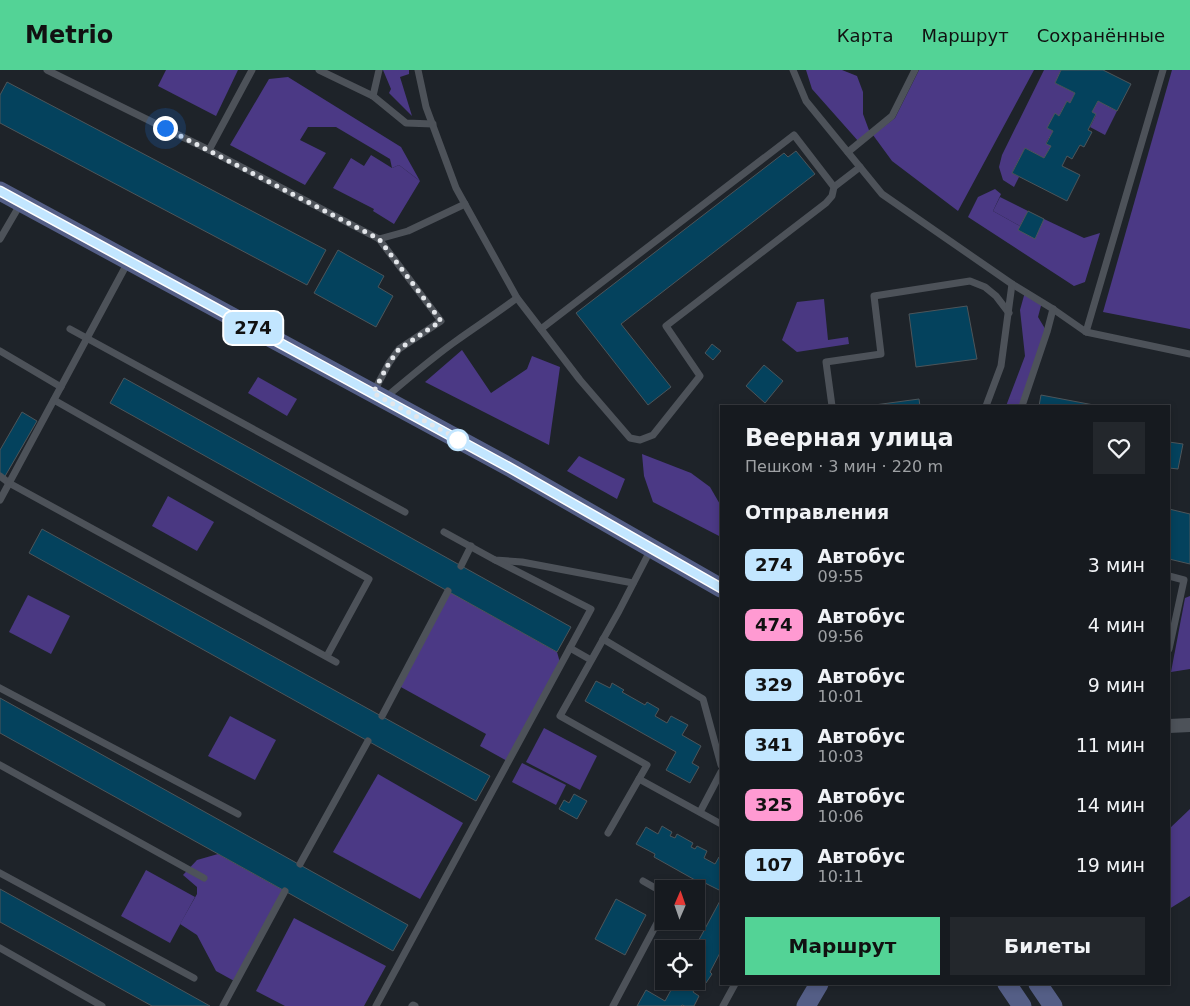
<!DOCTYPE html>
<html lang="ru">
<head>
<meta charset="utf-8">
<style>
  :root { --surface:#161a1f; --page:#23272c; --text:#f1f3f6; --muted:#9ea1a4; --line:#35383d; --accent:#53d396 }
  body { margin:0; font-family:"DejaVu Sans",sans-serif; background:var(--page); color:var(--text); height:100vh; display:flex; flex-direction:column; font-size:19px; white-space:nowrap }
  * { box-sizing:border-box; margin:0 }
  p { font-size:16px; color:var(--muted) }
  .icon { flex:none; width:28px; height:28px; fill:none; stroke:currentColor; stroke-width:2; stroke-linecap:round; stroke-linejoin:round }
  .map { position:relative; flex:1; overflow:hidden }
  .drawer { position:absolute; left:720px; top:335px; width:450px; height:580px; display:flex; flex-direction:column; background:var(--surface); border-radius:0px; box-shadow:0 2px 8px #0003,0 0 0 1px var(--line) }
  .drawer>* { flex:none }
  .badge { padding:0 10px; border-radius:8px; font-size:18px; line-height:32px }
  .needle { width:32px; rotate:2deg }
  .fabs { position:absolute; left:655px; top:810px; display:grid; gap:10px }
  .fabs a { display:grid; place-items:center; width:50px; height:50px; border-radius:0px; background:var(--surface); box-shadow:0 2px 8px #0003,0 0 0 1px var(--line); font-size:25px }
  .you { position:absolute; width:25px; height:25px; margin:-12px; border:4px solid #fff; border-radius:50%; background:#1a73e8; box-shadow:0 0 0 8px #1a73e833 }
  .map>.badge { position:absolute; translate:-50% -50%; box-shadow:0 0 0 2px #fff }
  h2 { padding:0 25px; font-size:19px; line-height:45px }
  .round { display:grid; place-items:center; flex:none; width:52px; height:52px; border-radius:0px; background:var(--page) }
  .headline { display:flex; align-items:center; justify-content:space-between; height:85px; padding:0 25px }
  h1 { font-size:24px; font-weight:600; line-height:38px }
  .primary-button { display:flex; gap:10px; margin-top:auto; padding:10px 25px }
  .primary-button a { flex:1; height:58px; border-radius:0px; background:var(--accent); color:#111; font-size:20px; font-weight:600; line-height:58px; text-align:center }
  .primary-button a+a { background:var(--page); color:var(--text) }
  ul { padding:0; list-style:none }
  li { display:flex; align-items:center; gap:15px; height:60px; padding:0 25px }
  li div { flex:1 }
  li b { display:block; font-size:19px }
  li em { font-style:normal }
  li .badge { min-width:55px; font-weight:700; text-align:center }
  header { display:flex; align-items:center; gap:30px; box-sizing:border-box; height:70px; padding:0 25px; background:var(--accent); color:#111 }
  header strong { font-size:24px }
  nav { display:flex; gap:28px; margin-inline-start:auto; font-size:18px }
  .map>svg:first-child { display:block }
  .green { fill:#4a3882 }
  .forest { fill:#4b3985 }
  .building { fill:#04425d; stroke:#4d555a }
  .lines { fill:none; stroke-linecap:round; stroke-linejoin:round }
  .lane { stroke:#4d5259; stroke-width:7 }
  .street { stroke:#4d5259; stroke-width:14 }
  .secondary { stroke:#545e86; stroke-width:19 }
  .line-casing { stroke:#fff; stroke-width:11 }
  .line { stroke:#c2e6ff; stroke-width:8 }
  .walk { stroke:#e3e6ea; stroke-width:5; stroke-dasharray:0 9 }
  .stop-dot { fill:#fff; stroke:#c2e6ff; stroke-width:2.5 }
</style>
</head>
<body>
<header>
<strong>Metrio</strong>
<nav><a>Карта</a><a>Маршрут</a><a>Сохранённые</a></nav>
</header>
<div class="map">
<svg width="1190" height="936" viewBox="0 0 1190 936">
  <rect width="100%" height="100%" fill="#1e2329"/>
  <g class="green">
    <path d="M 1044,0 L 1061,0 L 1055,13 L 1075,23 L 1070,33 L 1067,31 L 1059,46 L 1055,44 L 1047,58 L 1053,61 L 1046,73 L 1051,76 L 1044,88 L 1025,78 L 1012,103 L 1019,107 L 1014,117 L 1003,110 L 999,97 L 1002,85 Z"/>
    <path d="M 1098,31 L 1117,41 L 1105,65 L 1090,57 L 1096,45 L 1092,42 Z"/>
    <path d="M 371,85 L 392,98 L 399,95 L 420,111 L 394,154 L 373,141 L 374,139 L 333,118 L 351,88 L 364,96 Z"/>
    <path d="M 1000,127 L 1028,141 L 1020,156 L 993,141 Z"/>
    <path d="M 1025,222 L 1042,232 L 1038,247 L 1047,262 L 1020,336 L 1006,336 L 1025,286 L 1020,240 Z"/>
    <path d="M 824,229 L 828,270 L 848,267 L 849,274 L 797,282 L 782,270 L 797,232 Z"/>
    <path d="M 258,307 L 297,329 L 287,346 L 248,323 Z"/>
    <path d="M 168,426 L 214,452 L 197,481 L 152,456 Z"/>
    <path d="M 28,525 L 70,546 L 51,584 L 9,562 Z"/>
    <path d="M 1190,526 L 1190,599 L 1171,602 L 1185,528 Z"/>
    <path d="M 230,646 L 276,670 L 255,710 L 208,686 Z"/>
    <path d="M 544,658 L 597,686 L 580,720 L 526,692 Z"/>
    <path d="M 522,693 L 566,715 L 556,735 L 512,712 Z"/>
    <path d="M 146,800 L 195,827 L 170,873 L 121,846 Z"/>
  </g>
  <g class="forest">
    <path d="M 166,0 L 238,0 L 216,46 L 158,16 Z"/>
    <path d="M 383,0 L 409,0 L 409,4 L 400,7 L 412,46 L 389,23 L 391,19 Z"/>
    <path d="M 806,0 L 842,0 L 857,6 L 863,22 L 863,44 L 870,63 L 859,72 L 812,19 Z"/>
    <path d="M 919,0 L 1034,0 L 958,141 L 892,91 L 873,65 L 895,48 Z"/>
    <path d="M 1172,0 L 1190,0 L 1190,259 L 1103,242 Z"/>
    <path d="M 288,7 L 401,77 L 420,111 L 399,95 L 392,98 L 390,89 L 336,57 L 308,57 L 300,70 L 326,83 L 305,115 L 230,75 L 269,9 Z"/>
    <path d="M 995,119 L 1001,124 L 993,141 L 1020,156 L 1035,168 L 1044,149 L 1084,168 L 1100,163 L 1085,212 L 1074,216 L 968,147 L 978,127 Z"/>
    <path d="M 462,280 L 491,323 L 527,299 L 532,286 L 560,297 L 549,375 L 425,312 Z"/>
    <path d="M 642,384 L 691,403 L 710,417 L 721,436 L 721,467 L 653,432 L 644,406 Z"/>
    <path d="M 579,386 L 625,409 L 617,429 L 567,401 Z"/>
    <path d="M 448,521 L 557,582 L 561,596 L 509,692 L 480,676 L 486,664 L 399,616 Z"/>
    <path d="M 378,704 L 463,753 L 420,829 L 333,782 Z"/>
    <path d="M 1190,739 L 1190,826 L 1169,839 L 1169,759 Z"/>
    <path d="M 218,784 L 285,821 L 236,912 L 216,901 L 197,865 L 180,854 L 197,824 L 197,817 L 183,805 L 197,790 Z"/>
    <path d="M 294,848 L 386,896 L 364,936 L 285,936 L 256,921 Z"/>
  </g>
  <g class="building">
    <path d="M 1061,0 L 1103,0 L 1131,14 L 1117,41 L 1098,31 L 1092,42 L 1096,44 L 1088,60 L 1092,62 L 1084,77 L 1080,75 L 1072,89 L 1067,86 L 1062,96 L 1080,105 L 1067,131 L 1012,103 L 1025,78 L 1044,88 L 1051,76 L 1046,74 L 1053,61 L 1047,58 L 1055,43 L 1059,46 L 1067,31 L 1070,33 L 1075,23 L 1055,13 Z"/>
    <path d="M 7,12 L 326,180 L 307,215 L 0,53 L 0,25 Z"/>
    <path d="M 796,81 L 815,104 L 621,254 L 671,317 L 648,335 L 576,243 L 784,83 L 788,87 Z"/>
    <path d="M 1028,141 L 1044,149 L 1035,169 L 1018,160 Z"/>
    <path d="M 338,180 L 384,206 L 378,217 L 393,226 L 376,257 L 314,223 Z"/>
    <path d="M 967,236 L 977,289 L 916,297 L 909,244 Z"/>
    <path d="M 712,274 L 721,281 L 713,290 L 705,283 Z"/>
    <path d="M 764,295 L 783,311 L 765,333 L 746,316 Z"/>
    <path d="M 124,308 L 571,557 L 557,582 L 110,333 Z"/>
    <path d="M 1041,325 L 1099,336 L 1039,336 Z"/>
    <path d="M 919,329 L 920,336 L 867,336 Z"/>
    <path d="M 22,342 L 37,351 L 4,408 L 0,406 L 0,380 Z"/>
    <path d="M 1169,372 L 1183,374 L 1178,399 L 1169,398 Z"/>
    <path d="M 1169,439 L 1190,444 L 1190,494 L 1169,489 Z"/>
    <path d="M 42,459 L 490,706 L 476,731 L 29,483 Z"/>
    <path d="M 596,611 L 610,618 L 612,613 L 624,620 L 622,622 L 645,635 L 647,632 L 659,639 L 655,646 L 667,653 L 671,646 L 688,655 L 682,665 L 701,676 L 692,693 L 699,697 L 690,713 L 666,700 L 676,682 L 585,631 Z"/>
    <path d="M 0,628 L 408,855 L 393,881 L 0,663 Z"/>
    <path d="M 574,724 L 587,731 L 577,749 L 559,739 L 564,730 L 569,733 Z"/>
    <path d="M 662,756 L 672,762 L 670,766 L 675,768 L 677,764 L 693,773 L 691,777 L 695,779 L 697,776 L 707,781 L 704,788 L 715,794 L 719,787 L 721,788 L 721,821 L 705,813 L 704,815 L 654,787 L 655,784 L 636,774 L 646,757 L 658,764 Z"/>
    <path d="M 0,819 L 210,936 L 152,936 L 0,852 Z"/>
    <path d="M 616,829 L 646,845 L 625,885 L 595,869 Z"/>
    <path d="M 721,829 L 721,881 L 710,902 L 712,904 L 706,913 L 700,910 L 693,922 L 699,926 L 694,936 L 685,936 L 682,935 L 681,936 L 637,936 L 646,920 L 665,931 L 676,911 L 696,911 L 696,879 L 694,879 Z"/>
  </g>
  <g class="lines">
    <g class="lane">
      <path d="M 47,0 L 209,80 L 379,169 L 441,251 L 399,279 L 389,293 L 373,323"/>
      <path d="M 319,0 L 373,26 L 406,53 L 433,54"/>
      <path d="M 418,0 L 426,37 L 456,118 L 517,228 L 580,310 L 630,368 L 640,370 L 653,365 L 700,306 L 666,256 L 826,133 L 832,126 L 834,117 L 860,97"/>
      <path d="M 793,0 L 806,31 L 882,124 L 1012,214 L 1053,239 L 1086,262 L 1190,284"/>
      <path d="M 373,26 L 379,0"/>
      <path d="M 209,80 L 252,0"/>
      <path d="M 848,82 L 892,46 L 915,0"/>
      <path d="M 0,169 L 21,133"/>
      <path d="M 379,169 L 408,161 L 465,134"/>
      <path d="M 70,259 L 405,442"/>
      <path d="M 541,259 L 794,65 L 834,117"/>
      <path d="M 1086,262 L 1163,0"/>
      <path d="M 0,281 L 61,317"/>
      <path d="M 386,327 C 409,308 432,288 456,271 C 477,256 497,243 517,228"/>
      <path d="M 54,330 L 369,509 L 327,586"/>
      <path d="M 832,336 L 826,292 L 881,284 L 874,226 L 970,211 L 985,217 L 996,226 L 1009,243"/>
      <path d="M 986,336 L 1001,296 L 1012,214"/>
      <path d="M 1022,336 L 1047,262 L 1053,239"/>
      <path d="M 0,406 L 9,413 L 336,592"/>
      <path d="M 0,430 L 128,192"/>
      <path d="M 444,462 L 495,490 L 522,492 L 633,513"/>
      <path d="M 461,496 L 471,476"/>
      <path d="M 1169,506 L 1184,510 L 1169,579"/>
      <path d="M 603,569 L 703,629 L 721,695"/>
      <path d="M 570,578 L 591,590"/>
      <path d="M 0,618 L 238,744"/>
      <path d="M 382,646 L 448,521"/>
      <path d="M 0,695 L 204,808"/>
      <path d="M 639,709 L 721,754"/>
      <path d="M 700,742 L 721,702"/>
      <path d="M 608,763 L 647,695 L 560,646 L 619,541 L 651,479"/>
      <path d="M 300,794 L 368,671"/>
      <path d="M 0,803 L 194,908"/>
      <path d="M 643,811 L 664,823"/>
      <path d="M 0,878 L 102,936"/>
      <path d="M 223,936 L 285,821"/>
      <path d="M 376,936 L 591,539 L 495,490"/>
      <path d="M 412,936 L 413,935 L 415,936"/>
      <path d="M 613,936 L 664,840"/>
      <path d="M 723,936 L 735,914"/>
    </g>
    <path class="street" d="M 1169,656 L 1190,655"/>
    <g class="secondary">
      <path d="M 0,121 L 513,399 L 721,518"/>
      <path d="M 1007,914 L 1022,936"/>
      <path d="M 1038,914 L 1053,936"/>
      <path d="M 806,936 L 819,914"/>
    </g>
  </g>
  <g class="lines">
    <defs>
      <path id="line" d="M 0,121 L 512,399 L 721,518"/>
    </defs>
    <use href="#line" class="line-casing"/>
    <use href="#line" class="line"/>
    <path class="walk" d="M 165,58 L 379,169 L 441,251 L 399,279 L 389,293 L 373,323 L 460,370 L 458,370"/>
  </g>
  <circle class="stop-dot" cx="458" cy="370" r="10"/>
</svg>
<div class="fabs">
<a><svg class="needle" viewBox="-14 -14 28 28"><path d="M0-13l5 13h-10z" fill="#e53935"/><path d="M0 13l5-13h-10z" fill="#9ea1a4"/></svg></a>
<a><svg class="icon" aria-label="locate" viewBox="0 0 24 24"><circle cx="12" cy="12" r="6"/><path d="M12 2v4M12 18v4M2 12h4M18 12h4"/></svg></a>
</div>
<div class="you" style="left:165px;top:58px"></div>
<b class="badge" style="left:253px;top:258px;background:#c2e6ff;color:#111">274</b>
<section class="drawer">
<div class="headline"><div><h1>Веерная улица</h1><p>Пешком · 3 мин · 220 m</p></div><a class="round"><svg class="icon" aria-label="heart" viewBox="0 0 24 24"><path d="M12 20l-8-8c-3-5 5-10 8-4 3-6 11-1 8 4z"/></svg></a></div>
<h2>Отправления</h2>
<ul>
<li><span class="badge" style="background:#c2e6ff;color:#111">274</span><div><b>Автобус</b><p>09:55</p></div><em>3 мин</em></li>
<li><span class="badge" style="background:#ff9ad2;color:#111">474</span><div><b>Автобус</b><p>09:56</p></div><em>4 мин</em></li>
<li><span class="badge" style="background:#c2e6ff;color:#111">329</span><div><b>Автобус</b><p>10:01</p></div><em>9 мин</em></li>
<li><span class="badge" style="background:#c2e6ff;color:#111">341</span><div><b>Автобус</b><p>10:03</p></div><em>11 мин</em></li>
<li><span class="badge" style="background:#ff9ad2;color:#111">325</span><div><b>Автобус</b><p>10:06</p></div><em>14 мин</em></li>
<li><span class="badge" style="background:#c2e6ff;color:#111">107</span><div><b>Автобус</b><p>10:11</p></div><em>19 мин</em></li>
</ul>
<div class="primary-button"><a>Маршрут</a><a>Билеты</a></div>
</section>
</div>
</body>
</html>
